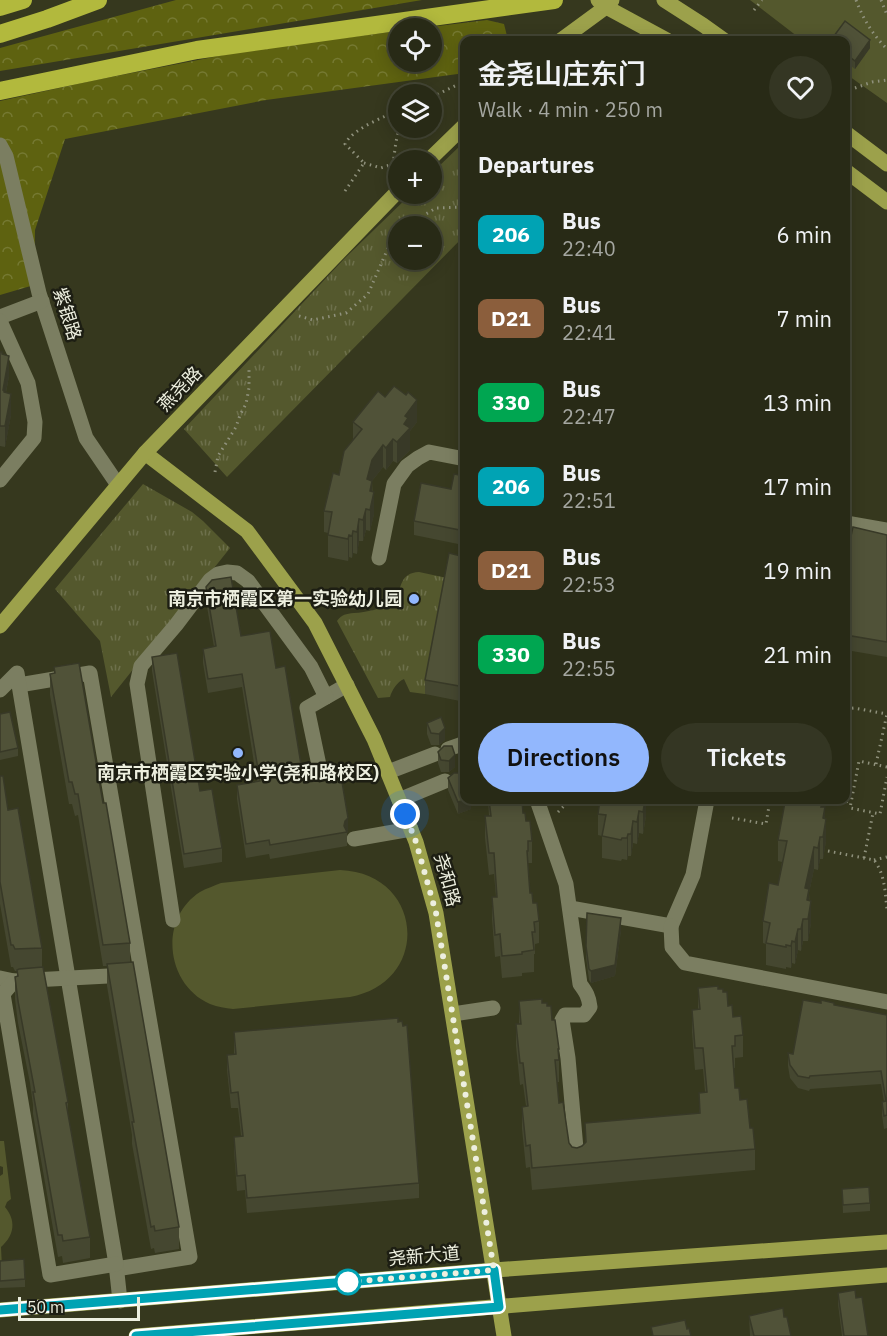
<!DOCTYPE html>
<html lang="en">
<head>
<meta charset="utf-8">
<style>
  :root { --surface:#282a16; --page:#343623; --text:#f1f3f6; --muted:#a5a7a1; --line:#444635; --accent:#92b7fd }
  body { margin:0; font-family:"IBM Plex Sans","Noto Sans SC",sans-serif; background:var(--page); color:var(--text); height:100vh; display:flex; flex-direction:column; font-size:22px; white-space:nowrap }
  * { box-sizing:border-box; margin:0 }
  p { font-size:20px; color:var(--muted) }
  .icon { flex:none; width:33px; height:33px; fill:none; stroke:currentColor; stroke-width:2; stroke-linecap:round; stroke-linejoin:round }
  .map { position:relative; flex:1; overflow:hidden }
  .side { position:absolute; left:460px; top:36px; width:390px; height:768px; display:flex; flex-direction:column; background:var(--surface); border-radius:12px; box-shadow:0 3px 15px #0003,0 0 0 2px var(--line) }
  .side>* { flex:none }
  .badge { padding:0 12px; border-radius:9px; font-size:21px; line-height:39px }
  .buttons { position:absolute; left:388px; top:18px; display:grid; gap:12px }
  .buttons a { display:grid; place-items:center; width:54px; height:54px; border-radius:50%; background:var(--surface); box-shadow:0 3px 15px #0003,0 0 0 2px var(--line); font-size:30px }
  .scale { position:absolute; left:18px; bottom:15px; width:122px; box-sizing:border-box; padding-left:6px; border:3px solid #edefdf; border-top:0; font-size:16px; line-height:21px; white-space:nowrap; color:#edefdf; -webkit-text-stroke:4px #1d1e13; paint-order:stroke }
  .you { position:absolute; width:30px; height:30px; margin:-15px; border:4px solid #fff; border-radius:50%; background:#1a73e8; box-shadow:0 0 0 9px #1a73e833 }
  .map>.badge { position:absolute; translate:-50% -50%; box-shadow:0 0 0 3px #fff }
  h2 { padding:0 18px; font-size:22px; line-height:54px }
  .round { display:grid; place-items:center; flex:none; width:63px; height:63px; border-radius:32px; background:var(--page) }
  .headline { display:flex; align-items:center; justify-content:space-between; height:102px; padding:0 18px }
  h1 { font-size:28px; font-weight:600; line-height:45px }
  .action { display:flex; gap:12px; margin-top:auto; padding:12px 18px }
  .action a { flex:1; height:69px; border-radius:36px; background:var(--accent); color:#111; font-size:24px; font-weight:600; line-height:69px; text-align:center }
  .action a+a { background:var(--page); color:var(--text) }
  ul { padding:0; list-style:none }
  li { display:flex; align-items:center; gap:18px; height:84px; padding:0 18px }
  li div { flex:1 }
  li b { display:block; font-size:22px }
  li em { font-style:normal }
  li .badge { min-width:66px; font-weight:700; text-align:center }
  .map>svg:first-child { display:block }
  .green { fill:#54582d }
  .forest { fill:url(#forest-crowns) }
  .park { fill:url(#park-tufts); fill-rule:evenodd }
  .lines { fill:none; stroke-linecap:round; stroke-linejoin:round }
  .path { stroke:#90927d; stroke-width:3; stroke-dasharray:1.5 4.5; stroke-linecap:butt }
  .minor { stroke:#7b7e61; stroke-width:15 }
  .major { stroke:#9ca14b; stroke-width:15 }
  .highway { stroke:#b2b93d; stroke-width:18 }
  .wall { fill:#454730 }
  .shaded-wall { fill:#383927 }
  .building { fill:#505238; stroke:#383927; stroke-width:1.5 }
  .line-casing { stroke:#fff; stroke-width:14 }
  .line { stroke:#00a3b4; stroke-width:9 }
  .walk { stroke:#edefdf; stroke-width:6; stroke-dasharray:0 10.8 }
  .poi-dot { fill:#92b7fd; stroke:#1d1e13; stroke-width:2 }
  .stop-dot { fill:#fff; stroke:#00a3b4; stroke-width:3 }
  .labels { text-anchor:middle; stroke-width:5; stroke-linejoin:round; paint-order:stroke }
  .street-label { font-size:18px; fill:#edefdf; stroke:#1d1e13 }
  .poi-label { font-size:18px; font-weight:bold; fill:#edefdf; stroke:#1d1e13; text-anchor:end }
</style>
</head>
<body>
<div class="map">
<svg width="887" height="1336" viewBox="0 0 887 1336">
  <defs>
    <pattern id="forest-crowns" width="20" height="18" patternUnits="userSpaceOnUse" patternTransform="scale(1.5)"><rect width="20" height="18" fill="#5e6210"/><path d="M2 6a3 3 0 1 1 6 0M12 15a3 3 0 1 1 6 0" fill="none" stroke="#757932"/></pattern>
    <pattern id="park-tufts" width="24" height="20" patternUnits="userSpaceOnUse" patternTransform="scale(1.5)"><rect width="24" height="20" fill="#54582d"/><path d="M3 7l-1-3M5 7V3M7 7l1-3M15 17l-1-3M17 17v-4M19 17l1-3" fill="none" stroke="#6d704b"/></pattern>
  </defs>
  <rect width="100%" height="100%" fill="#36381e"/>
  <g class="green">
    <path d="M 750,0 L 887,0 L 887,103 L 846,74 L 846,40 L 802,40 Z"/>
    <path d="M 340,870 C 424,873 432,982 350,997 L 233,1009 C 225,1008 218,1007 210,1004 C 166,985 158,919 200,892 C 207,888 214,886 221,883 Z"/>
    <path d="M 0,1141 L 4,1141 L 11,1199 L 7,1202 L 5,1207 C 16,1220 15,1235 1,1247 L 2,1268 L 0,1268 L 0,1176 L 3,1174 L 3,1167 L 0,1166 Z"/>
  </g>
  <g class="forest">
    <path d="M 176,0 L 422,0 L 0,71 L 0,48 Z"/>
    <path d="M 487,20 L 504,24 L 508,40 L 465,40 L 465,73 L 266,100 L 65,139 L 35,230 L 34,285 L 0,295 L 0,101 L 91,81 L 249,50 L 399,31 L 399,62 L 432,62 L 432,28 L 422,28 Z"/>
  </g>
  <g class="park">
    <path d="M 465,141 L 465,235 L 227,477 L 184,429 L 345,258 L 411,194 L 432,194 L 432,173 ZM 399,226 L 432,226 L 432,260 L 399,260 Z"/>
    <path d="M 143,484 L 192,512 L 203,521 L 230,548 L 111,697 L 100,641 L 55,589 Z"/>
    <path d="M 419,572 L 447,578 L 425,694 L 410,692 L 404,679 C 397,682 392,690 390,697 L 378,698 L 337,621 C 342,614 346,614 354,613 C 360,613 367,611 374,610 L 377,609 L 383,603 L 395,600 C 402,587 400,573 419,572 Z"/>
  </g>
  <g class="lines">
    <g class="path">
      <path d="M 856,0 C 863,19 873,35 887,49"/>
      <path d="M 881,0 L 887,15"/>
      <path d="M 754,10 L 762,0"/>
      <path d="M 855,88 L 872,82 L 887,80"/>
      <path d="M 432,97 L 465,81"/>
      <path d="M 364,163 L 381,168 L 393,164 C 395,152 395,140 400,128"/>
      <path d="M 345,191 L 364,163 L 345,144 C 352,129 384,117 399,110"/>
      <path d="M 406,226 L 436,208 L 465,207"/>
      <path d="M 299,316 L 313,320 L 346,313 L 368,294 L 388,248 L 399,234"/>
      <path d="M 215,472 L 218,456 L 236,427 L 240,415 L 246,404 L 249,388 L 249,368"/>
      <path d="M 846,709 L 854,708 L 887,714"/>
      <path d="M 876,764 L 887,714"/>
      <path d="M 887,767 L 859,761 L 850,808 L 880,814 L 887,777"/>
      <path d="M 829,800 C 837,805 843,803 852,800"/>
      <path d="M 558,812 L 570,800"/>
      <path d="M 732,818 L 766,824 L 770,800"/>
      <path d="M 828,851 L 874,860 C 885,874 885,892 887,909"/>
      <path d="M 864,858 L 873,813"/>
      <path d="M 874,860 L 887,857"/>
    </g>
    <g class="minor">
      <path d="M 0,145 L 6,156 L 39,293 L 86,438 L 118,485"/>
      <path d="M 0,317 L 42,301"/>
      <path d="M 0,321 L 28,383 L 35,422 L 34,438 L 0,480"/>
      <path d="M 846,523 L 887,530"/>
      <path d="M 379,558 L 394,484 L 407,466 L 418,458 L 429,452 L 465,459"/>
      <path d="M 19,685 L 90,673 L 190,1257 L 116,1269"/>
      <path d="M 0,690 L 17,673 L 116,1264 L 120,1301"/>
      <path d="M 448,749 L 465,743"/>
      <path d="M 320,770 L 307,708 L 347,685"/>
      <path d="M 388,772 L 435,754"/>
      <path d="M 399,800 L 445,781"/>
      <path d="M 537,800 L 566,884 L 580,984 C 586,992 589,997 590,1007 L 584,1015 L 565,1015 L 562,1020 L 568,1058 L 577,1160"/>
      <path d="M 354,839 L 411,829"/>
      <path d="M 570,908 L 671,926 L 693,875 L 707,800"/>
      <path d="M 173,920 L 137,684 L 141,666 L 176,625 L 210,580 L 218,574 L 227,572 L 237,573 L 248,581 L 311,667 L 326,697"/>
      <path d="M 671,926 L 672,947 L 685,963 L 887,1002"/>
      <path d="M 0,978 L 14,981 L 127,975"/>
      <path d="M 14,981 L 3,994 L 50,1275 L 116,1264"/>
      <path d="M 453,1014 L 493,1008"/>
    </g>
    <g class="major">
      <path d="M 598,0 L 606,7 L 667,40"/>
      <path d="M 664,0 L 703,25 L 724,40"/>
      <path d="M 561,40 L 606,7 L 612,0"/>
      <path d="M 846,133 L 887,164"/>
      <path d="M 429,160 L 465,125"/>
      <path d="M 846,171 L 887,202"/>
      <path d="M 145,453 L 247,531 L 315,623 L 374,739 L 399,800 L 416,842 L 436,913 L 504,1336"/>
      <path d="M 0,626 L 145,453 L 399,190"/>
      <path d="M 0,1310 L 494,1270 L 887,1242"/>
      <path d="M 136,1336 L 887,1275"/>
    </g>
    <g class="highway">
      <path d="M 0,7 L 23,0"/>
      <path d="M 0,34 L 47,19 L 98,0"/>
      <path d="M 0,91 L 197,50 L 554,0"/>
    </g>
  </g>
  <g class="wall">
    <path d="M 846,40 L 870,48 L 855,69 L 846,62 Z"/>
    <path d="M 0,352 L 9,376 L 6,393 L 11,415 L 5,447 L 0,446 Z"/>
    <path d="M 465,372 L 465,399 L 464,399 L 464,377 Z"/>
    <path d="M 353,422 L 417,422 L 410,431 L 410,450 L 397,463 L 393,461 L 386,470 L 383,467 L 372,481 L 374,514 L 370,531 L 366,530 L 363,541 L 359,541 L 357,554 L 353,553 L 352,558 L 349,557 L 348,561 L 328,557 L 328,533 L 324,532 L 324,511 L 353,439 Z"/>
    <path d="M 465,476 L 465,702 L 425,694 L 425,680 L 461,556 L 463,545 L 414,535 L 414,521 Z"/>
    <path d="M 887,535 L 887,657 L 846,650 L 846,559 Z"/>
    <path d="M 206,587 L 241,636 L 276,668 L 304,783 L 348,831 L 347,833 L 347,846 L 270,859 L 269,854 L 246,858 L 237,799 L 237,785 L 257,782 L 242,687 L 208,693 L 203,663 L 203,649 L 214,647 L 206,601 Z"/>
    <path d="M 152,657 L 200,791 L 222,848 L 222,862 L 184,868 L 152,671 Z"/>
    <path d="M 54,667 L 103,803 L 130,943 L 130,963 L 179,1227 L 179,1249 L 155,1253 L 154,1248 L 151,1249 L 132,1144 L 132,1135 L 107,986 L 107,966 L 103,966 L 78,815 L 75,816 L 72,804 L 69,804 L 50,695 L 50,674 L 54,673 Z"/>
    <path d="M 0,714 L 18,748 L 18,756 L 0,760 Z"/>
    <path d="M 441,717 L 445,740 L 439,745 L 431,745 L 427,734 L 427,723 Z"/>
    <path d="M 444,746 L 455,767 L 449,772 L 441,772 L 438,763 L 438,752 Z"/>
    <path d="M 0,776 L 42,948 L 42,967 L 68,1102 L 68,1114 L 90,1237 L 90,1258 L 63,1263 L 62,1256 L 58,1257 L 33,1114 L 33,1105 L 30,1083 L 18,1023 L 15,999 L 15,977 L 17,976 L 17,971 L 15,971 L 13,967 L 11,967 L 0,904 Z"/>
    <path d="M 448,778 L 471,800 L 471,809 L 458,814 L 448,790 Z"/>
    <path d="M 488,800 L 522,800 L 523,813 L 532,841 L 532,863 L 528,863 L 529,880 L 530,893 L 539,921 L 539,943 L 535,944 L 535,954 L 534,954 L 534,972 L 522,973 L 522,976 L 502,978 L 500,956 L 495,957 L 492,919 L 492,897 L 496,897 L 494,874 L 489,875 L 485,838 L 485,816 L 489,816 Z"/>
    <path d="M 646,800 L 646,816 L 643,834 L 639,833 L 637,844 L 633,843 L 631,856 L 628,856 L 627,860 L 622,859 L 621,861 L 602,858 L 602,836 L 598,835 L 598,814 Z"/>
    <path d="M 824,800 L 826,841 L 823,859 L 820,859 L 818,870 L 814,869 L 809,893 L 811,923 L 808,941 L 803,941 L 801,951 L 798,950 L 795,964 L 792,963 L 791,968 L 786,967 L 786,969 L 766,965 L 766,944 L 763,943 L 763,921 L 778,885 L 782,862 L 778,861 L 778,840 L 794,803 Z"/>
    <path d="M 587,913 L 621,930 L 615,976 L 591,983 L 589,980 L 586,957 Z"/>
    <path d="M 698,988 L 718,989 L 723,992 L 733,1017 L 743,1035 L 743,1057 L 735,1058 L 735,1068 L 733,1068 L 735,1088 L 750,1128 L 755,1149 L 755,1170 L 532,1190 L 530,1167 L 526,1168 L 522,1129 L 522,1107 L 526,1106 L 523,1084 L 520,1085 L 516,1046 L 516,1024 L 519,1024 L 519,1001 L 542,1003 L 547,1006 L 552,1020 L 559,1049 L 559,1082 L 557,1082 L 559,1103 L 569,1143 L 572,1147 L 577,1148 L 582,1146 L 585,1142 L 585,1123 L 699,1114 L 699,1093 L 705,1092 L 703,1069 L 695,1070 L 692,1032 L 692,1010 L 698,1009 Z"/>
    <path d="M 834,1005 L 887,1015 L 887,1128 L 884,1129 L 882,1115 L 882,1102 L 884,1102 L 881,1084 L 810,1089 L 809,1091 L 798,1088 L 790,1078 L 788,1066 L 788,1053 L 793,1054 Z"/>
    <path d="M 234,1032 L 419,1183 L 419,1198 L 247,1213 L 245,1190 L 237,1191 L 234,1152 L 234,1137 L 241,1136 L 238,1108 L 231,1108 L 227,1070 L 227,1055 L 234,1054 Z"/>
    <path d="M 842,1189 L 870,1203 L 870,1211 L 843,1213 Z"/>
    <path d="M 0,1261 L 25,1279 L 25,1287 L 0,1288 Z"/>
    <path d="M 838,1293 L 856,1298 L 868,1336 L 842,1336 L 838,1304 Z"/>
    <path d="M 749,1316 L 784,1317 L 791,1336 L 750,1336 Z"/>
  </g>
  <g class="shaded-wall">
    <path d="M 870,40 L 870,48 L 855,69 L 855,61 Z"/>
    <path d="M 9,356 L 9,376 L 4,402 L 3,390 Z"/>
    <path d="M 11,394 L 11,415 L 5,447 L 5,426 Z"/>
    <path d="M 417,400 L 417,422 L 410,431 L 410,450 L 397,463 L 397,442 L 405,416 Z"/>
    <path d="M 393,439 L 393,461 L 386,470 L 386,448 Z"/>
    <path d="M 383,445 L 383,467 L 372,481 L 372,500 L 374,492 L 374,514 L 370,531 L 370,491 L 367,479 L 372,460 Z"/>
    <path d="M 366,509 L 366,530 L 363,541 L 363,520 Z"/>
    <path d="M 359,519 L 359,541 L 357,554 L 357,532 Z"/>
    <path d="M 353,531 L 353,553 L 352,558 L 352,536 Z"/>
    <path d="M 349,535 L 349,557 L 348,561 L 348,539 Z"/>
    <path d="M 445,728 L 445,740 L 439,745 L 439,734 Z"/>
    <path d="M 455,755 L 455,767 L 449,772 L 449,761 Z"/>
    <path d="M 465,800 L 471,800 L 471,809 L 458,814 L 458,802 Z"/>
    <path d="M 645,800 L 646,800 L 646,816 L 643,834 L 643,812 Z"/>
    <path d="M 823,800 L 824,800 L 824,812 L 825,807 L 825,828 L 826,819 L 826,841 L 823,859 L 823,822 L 821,815 Z"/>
    <path d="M 639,811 L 639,833 L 637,844 L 637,822 Z"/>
    <path d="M 348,818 L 348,831 L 347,833 L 344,832 L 345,821 Z"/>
    <path d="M 633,821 L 633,843 L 631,856 L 631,834 Z"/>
    <path d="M 628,834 L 628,856 L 627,860 L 627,838 Z"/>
    <path d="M 820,837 L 820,859 L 818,870 L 818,848 Z"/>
    <path d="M 814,847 L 814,869 L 809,893 L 809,911 L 807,919 L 805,888 Z"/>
    <path d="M 811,901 L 811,923 L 808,941 L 808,919 Z"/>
    <path d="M 621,918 L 621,930 L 615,976 L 591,983 L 591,971 Z"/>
    <path d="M 803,919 L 803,941 L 801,951 L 801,929 Z"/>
    <path d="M 798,929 L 798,950 L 795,964 L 795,942 Z"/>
    <path d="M 792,941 L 792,963 L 791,968 L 791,946 Z"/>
  </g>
  <g class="building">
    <path d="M 845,21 L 870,40 L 855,61 L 846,54 L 846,40 L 831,40 Z"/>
    <path d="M 0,352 L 2,352 L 2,354 L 9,356 L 3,390 L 4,390 L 4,392 L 11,394 L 5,426 L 0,426 Z"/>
    <path d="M 394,386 L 406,395 L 408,392 L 417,400 L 405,416 L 408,418 L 404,424 L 410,428 L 397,442 L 393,439 L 386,448 L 383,445 L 372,460 L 367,479 L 372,481 L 370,491 L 374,492 L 370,510 L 366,509 L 363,520 L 359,519 L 357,532 L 353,531 L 352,536 L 349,535 L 348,539 L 328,535 L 332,512 L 324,511 L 333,473 L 339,475 L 344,451 L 362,429 L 353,422 L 378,391 L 385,397 Z"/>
    <path d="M 454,474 L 465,476 L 465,531 L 414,521 L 421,483 L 451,489 Z"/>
    <path d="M 853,527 L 887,535 L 887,642 L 846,635 L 846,559 Z"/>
    <path d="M 465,535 L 465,687 L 425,680 L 449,553 L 461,556 Z"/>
    <path d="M 231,577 L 241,636 L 270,631 L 276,668 L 285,666 L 304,783 L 341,776 L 348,818 L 345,821 L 344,826 L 347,832 L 270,845 L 269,840 L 246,844 L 237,785 L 260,781 L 242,674 L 208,679 L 203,649 L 216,646 L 206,587 L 212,580 Z"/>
    <path d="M 177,653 L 200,791 L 212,789 L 222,848 L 184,854 L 152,657 Z"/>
    <path d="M 79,663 L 103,803 L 106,803 L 130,943 L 103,945 L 78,794 L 75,794 L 72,782 L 69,782 L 50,674 L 55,673 L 54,667 Z"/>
    <path d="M 10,712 L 18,748 L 0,752 L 0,714 Z"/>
    <path d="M 441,717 L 445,728 L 439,734 L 431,733 L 427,723 Z"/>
    <path d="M 444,746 L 452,746 L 455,755 L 449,761 L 441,760 L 438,752 Z"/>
    <path d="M 454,773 L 462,773 L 465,782 L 465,800 L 458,802 L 448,778 Z"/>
    <path d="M 0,776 L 3,776 L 8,810 L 18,808 L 42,948 L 15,949 L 13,945 L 11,945 L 0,882 Z"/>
    <path d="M 489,800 L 522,800 L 523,813 L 525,813 L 526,821 L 530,821 L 532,841 L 528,841 L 528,851 L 527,851 L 529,880 L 530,893 L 532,893 L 533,903 L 537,903 L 539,921 L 534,922 L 535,932 L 532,932 L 534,950 L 522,952 L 522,954 L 502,956 L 500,934 L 495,935 L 492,897 L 497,897 L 494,853 L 489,853 L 485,816 L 491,816 Z"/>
    <path d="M 600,800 L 645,800 L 643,812 L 639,811 L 637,822 L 633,821 L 631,834 L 628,834 L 627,838 L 622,838 L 621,840 L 602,836 L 606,815 L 598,814 Z"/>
    <path d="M 794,800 L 823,800 L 821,807 L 825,807 L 823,818 L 826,819 L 823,837 L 820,837 L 818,848 L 814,847 L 805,888 L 809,889 L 807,900 L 811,901 L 808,919 L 803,919 L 801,929 L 798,929 L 795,942 L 792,941 L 791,946 L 786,945 L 786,947 L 766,943 L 770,923 L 763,921 L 769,883 L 778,885 L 787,841 L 778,840 L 785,802 L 794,803 Z"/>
    <path d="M 587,913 L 621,918 L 615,965 L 591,971 L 589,969 L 586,946 Z"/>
    <path d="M 133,962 L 179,1227 L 155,1231 L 154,1226 L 151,1227 L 132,1122 L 134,1122 L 107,964 Z"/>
    <path d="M 43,967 L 68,1102 L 66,1103 L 90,1237 L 63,1241 L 62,1235 L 58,1235 L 33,1092 L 35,1092 L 18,1001 L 15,977 L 18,976 L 17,970 L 19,969 Z"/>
    <path d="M 718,986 L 718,989 L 723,989 L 723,992 L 727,992 L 728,1006 L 732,1005 L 733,1017 L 741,1016 L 743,1035 L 735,1036 L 735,1046 L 732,1046 L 735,1088 L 739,1088 L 740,1100 L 747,1099 L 750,1128 L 753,1128 L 755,1149 L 532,1168 L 530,1145 L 526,1146 L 522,1107 L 528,1106 L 523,1063 L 520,1063 L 516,1024 L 521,1024 L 519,1001 L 542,999 L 542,1003 L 547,1003 L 547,1006 L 551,1006 L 552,1020 L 555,1020 L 559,1049 L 558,1049 L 559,1060 L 555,1060 L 559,1103 L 563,1102 L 569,1143 L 572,1147 L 577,1148 L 582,1146 L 586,1142 L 585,1123 L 700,1113 L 699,1093 L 707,1092 L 703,1048 L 695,1048 L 692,1010 L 700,1009 L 698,988 Z"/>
    <path d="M 803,1000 L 821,1003 L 821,1000 L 834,1003 L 834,1005 L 887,1015 L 887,1115 L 884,1116 L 882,1102 L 886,1101 L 881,1071 L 810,1076 L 809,1078 L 798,1076 L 790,1065 L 788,1053 L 793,1054 Z"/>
    <path d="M 398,1018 L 398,1022 L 402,1021 L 403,1026 L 407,1025 L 419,1183 L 247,1198 L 245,1175 L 237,1176 L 234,1137 L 243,1136 L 238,1092 L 231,1093 L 227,1055 L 236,1054 L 234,1032 Z"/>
    <path d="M 869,1187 L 870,1203 L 843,1205 L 842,1189 Z"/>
    <path d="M 24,1259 L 25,1279 L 0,1281 L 0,1261 Z"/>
    <path d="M 855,1290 L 856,1298 L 862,1297 L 868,1336 L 844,1336 L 838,1293 Z"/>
    <path d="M 783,1308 L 784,1317 L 787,1317 L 791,1336 L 754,1336 L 749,1316 Z"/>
    <path d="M 685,1320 L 687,1329 L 689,1328 L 691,1336 L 653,1336 L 651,1327 Z"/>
  </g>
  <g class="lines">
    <defs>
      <path id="line" d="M 0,1310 L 494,1270 L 499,1307 L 136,1336"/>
    </defs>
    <use href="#line" class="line-casing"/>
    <use href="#line" class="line"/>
    <path class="walk" d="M 348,1282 L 494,1270 L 436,913 L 416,842 L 405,814"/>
  </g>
  <g class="poi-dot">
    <circle cx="414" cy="599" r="6"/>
    <circle cx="238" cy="753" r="6"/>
  </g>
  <circle class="stop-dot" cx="348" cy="1282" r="12"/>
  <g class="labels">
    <g class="street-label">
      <text transform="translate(67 314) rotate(73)" y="6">紫银路</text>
      <text transform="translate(180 389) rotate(-46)" y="6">燕尧路</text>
      <text transform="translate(447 880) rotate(75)" y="6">尧和路</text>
      <text transform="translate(424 1256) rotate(-5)" y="6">尧新大道</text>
    </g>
    <g class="poi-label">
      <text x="402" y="605">南京市栖霞区第一实验幼儿园</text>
      <text x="238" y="779" text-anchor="middle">南京市栖霞区实验小学(尧和路校区)</text>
    </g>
  </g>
</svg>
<div class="buttons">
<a><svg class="icon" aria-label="locate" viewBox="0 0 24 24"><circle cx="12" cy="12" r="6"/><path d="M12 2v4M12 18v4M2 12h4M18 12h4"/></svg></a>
<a><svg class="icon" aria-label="layers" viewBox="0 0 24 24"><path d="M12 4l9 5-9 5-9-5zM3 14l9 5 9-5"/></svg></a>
<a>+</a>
<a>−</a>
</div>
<div class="scale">50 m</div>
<div class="you" style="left:405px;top:814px"></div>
<section class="side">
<div class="headline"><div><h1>金尧山庄东门</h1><p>Walk · 4 min · 250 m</p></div><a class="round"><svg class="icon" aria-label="heart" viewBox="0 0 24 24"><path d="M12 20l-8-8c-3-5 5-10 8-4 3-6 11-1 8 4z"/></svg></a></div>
<h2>Departures</h2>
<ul>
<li><span class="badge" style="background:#00a3b4;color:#fff">206</span><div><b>Bus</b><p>22:40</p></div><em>6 min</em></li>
<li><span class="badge" style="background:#8b5e3c;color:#fff">D21</span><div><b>Bus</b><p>22:41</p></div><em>7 min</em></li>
<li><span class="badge" style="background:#00a651;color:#fff">330</span><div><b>Bus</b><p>22:47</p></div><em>13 min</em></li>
<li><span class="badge" style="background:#00a3b4;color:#fff">206</span><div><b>Bus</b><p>22:51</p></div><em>17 min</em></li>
<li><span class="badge" style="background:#8b5e3c;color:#fff">D21</span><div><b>Bus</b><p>22:53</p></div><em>19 min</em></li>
<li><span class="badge" style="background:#00a651;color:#fff">330</span><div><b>Bus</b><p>22:55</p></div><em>21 min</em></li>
</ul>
<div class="action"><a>Directions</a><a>Tickets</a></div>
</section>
</div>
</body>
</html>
